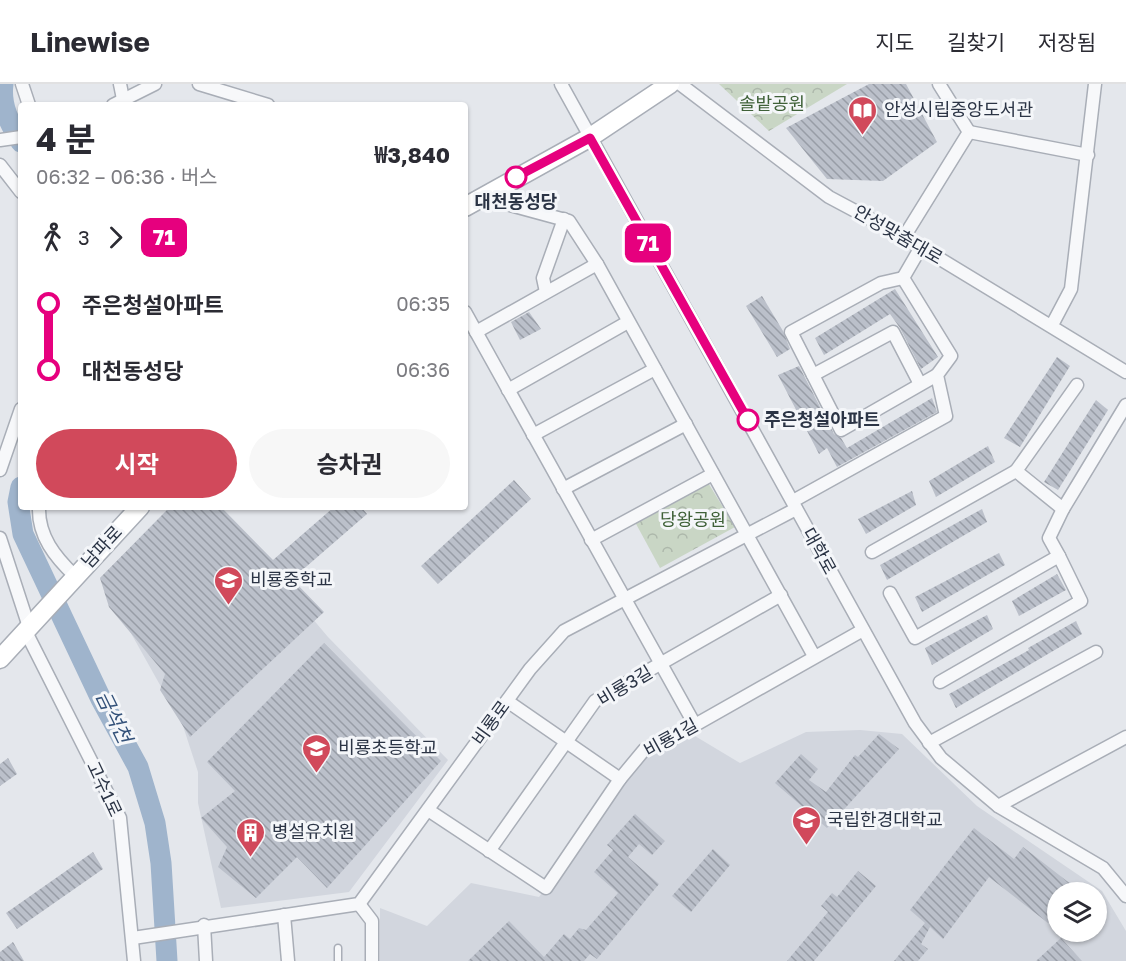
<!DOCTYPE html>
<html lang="ko">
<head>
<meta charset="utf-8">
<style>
  :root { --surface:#fff; --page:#f7f7f7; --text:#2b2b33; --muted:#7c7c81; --line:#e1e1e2; --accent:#d1495b }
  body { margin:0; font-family:"Golos Text","Noto Sans KR",sans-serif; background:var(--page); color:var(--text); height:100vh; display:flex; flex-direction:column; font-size:22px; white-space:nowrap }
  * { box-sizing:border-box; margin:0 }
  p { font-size:20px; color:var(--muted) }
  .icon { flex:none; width:33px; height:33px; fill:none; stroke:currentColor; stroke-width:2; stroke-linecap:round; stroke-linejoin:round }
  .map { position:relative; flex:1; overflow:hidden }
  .panel { position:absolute; left:18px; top:18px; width:450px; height:408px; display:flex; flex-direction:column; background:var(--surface); border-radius:6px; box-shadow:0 2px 4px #0004 }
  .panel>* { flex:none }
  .badge { padding:0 12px; border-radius:9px; font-size:21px; line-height:39px }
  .fabs { position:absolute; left:1047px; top:798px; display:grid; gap:12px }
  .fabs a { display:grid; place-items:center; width:60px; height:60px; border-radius:50%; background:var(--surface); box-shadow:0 2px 4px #0004; font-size:30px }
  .map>.badge { position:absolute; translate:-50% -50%; box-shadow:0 0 0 3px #fff }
  .legs { display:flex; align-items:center; gap:9px; height:66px; padding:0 18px; font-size:20px }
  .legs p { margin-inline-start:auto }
  .overview { display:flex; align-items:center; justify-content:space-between; height:102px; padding:0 18px }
  h1 { font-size:33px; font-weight:700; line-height:45px }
  .cta { display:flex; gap:12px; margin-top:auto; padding:12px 18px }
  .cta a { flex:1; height:69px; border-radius:36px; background:var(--accent); color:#fff; font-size:24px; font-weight:700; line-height:69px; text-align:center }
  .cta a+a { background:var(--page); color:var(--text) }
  ul { padding:0 18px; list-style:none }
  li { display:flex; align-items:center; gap:21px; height:66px; font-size:22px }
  li i { display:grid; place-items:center; width:9px; height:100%; margin:0 8px; background:currentColor }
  li i::after { content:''; width:15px; height:15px; margin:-8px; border:4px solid; border-radius:50%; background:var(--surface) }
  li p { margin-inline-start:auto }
  li:first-child i { background:linear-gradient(#0000 50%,currentColor 0) }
  li:last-child i { background:linear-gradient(currentColor 50%,#0000 0) }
  header { display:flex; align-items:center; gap:36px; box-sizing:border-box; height:84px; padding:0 30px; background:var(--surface); border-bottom:2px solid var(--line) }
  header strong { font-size:28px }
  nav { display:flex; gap:33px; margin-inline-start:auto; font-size:21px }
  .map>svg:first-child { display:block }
  .built { fill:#d2d6de; fill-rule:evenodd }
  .park { fill:url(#park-crowns) }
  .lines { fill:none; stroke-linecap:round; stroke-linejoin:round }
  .river { stroke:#9fb4cc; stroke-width:21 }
  .building { fill:url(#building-back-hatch) }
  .lane-casing { stroke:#a9aeb7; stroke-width:9 }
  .street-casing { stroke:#a9aeb7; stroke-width:15 }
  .secondary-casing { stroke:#a9aeb7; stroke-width:21 }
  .lane { stroke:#f7f8fa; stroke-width:6 }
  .street { stroke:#f7f8fa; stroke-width:12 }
  .secondary { stroke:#fff; stroke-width:18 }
  .line-1-casing { stroke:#fff; stroke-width:14 }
  .line-1 { stroke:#e6007e; stroke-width:9 }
  .stop-1-dot { fill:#fff; stroke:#e6007e; stroke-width:3 }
  .labels { text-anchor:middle; stroke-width:6; stroke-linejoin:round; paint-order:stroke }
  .park-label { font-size:18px; fill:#3f6138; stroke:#f4f6f9 }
  .poi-label { font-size:18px; fill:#2b3445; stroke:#f4f6f9; text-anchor:start }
  .stop-label { font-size:18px; font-weight:bold; fill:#2b3445; stroke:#f4f6f9 }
  .street-label { font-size:18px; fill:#2b3445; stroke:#f4f6f9 }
  .water-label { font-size:20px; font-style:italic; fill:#34527a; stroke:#f4f6f9 }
</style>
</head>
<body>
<header>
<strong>Linewise</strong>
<nav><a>지도</a><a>길찾기</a><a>저장됨</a></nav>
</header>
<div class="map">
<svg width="1126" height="877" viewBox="0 0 1126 877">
  <defs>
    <pattern id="park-crowns" width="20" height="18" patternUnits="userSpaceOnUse" patternTransform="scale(1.5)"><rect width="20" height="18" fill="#c9d6c5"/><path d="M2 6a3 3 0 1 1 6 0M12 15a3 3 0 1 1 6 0" fill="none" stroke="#adb8ab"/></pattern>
    <pattern id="building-back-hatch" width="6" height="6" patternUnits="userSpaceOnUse" patternTransform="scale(1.5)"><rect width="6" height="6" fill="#bbc0ca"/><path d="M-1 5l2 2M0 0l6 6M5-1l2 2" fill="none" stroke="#989da6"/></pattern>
  </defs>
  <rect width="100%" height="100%" fill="#e4e7ec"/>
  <g class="built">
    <path d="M 170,423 L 218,423 L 328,553 L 448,676 L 349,808 L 221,824 L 198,719 L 198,688 L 183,642 L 100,494 Z"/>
    <path d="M 860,646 L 902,650 L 977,722 L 1102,807 L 1126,847 L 1126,877 L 380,877 L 380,824 L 427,842 L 471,799 L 539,813 L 647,669 L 690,649 L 740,679 L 806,648 ZM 1058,808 L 1096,808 L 1096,848 L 1058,848 Z"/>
  </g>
  <g class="park">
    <path d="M 719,0 L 847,0 L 769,47 Z"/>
    <path d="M 707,397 L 735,443 L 660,484 L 635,438 Z"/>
  </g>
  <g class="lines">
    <g class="river">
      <path d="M 3,0 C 0,22 10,40 21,58"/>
      <path d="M 21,403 L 18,418 L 23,450 L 101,615 L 138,683 L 155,739 L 161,779 L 167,877"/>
    </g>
  </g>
  <g class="building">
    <path d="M 869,0 L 906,0 L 937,58 L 883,97 L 827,95 L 786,44 Z"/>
    <path d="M 895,205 L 938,273 L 921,285 L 900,244 L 890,230 L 824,271 L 815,254 Z"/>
    <path d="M 762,212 L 783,247 L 790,265 L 777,273 L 746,222 Z"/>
    <path d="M 529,228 L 541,245 L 520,256 L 511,238 Z"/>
    <path d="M 1057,273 L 1070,282 L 1020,363 L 1004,354 Z"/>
    <path d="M 799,282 L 834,350 L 841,354 L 847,364 L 932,314 L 937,328 L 837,383 L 827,364 L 819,370 L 778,291 Z"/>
    <path d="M 1096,316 L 1108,326 L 1058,406 L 1044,398 Z"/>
    <path d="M 988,362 L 995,378 L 936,413 L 929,397 Z"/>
    <path d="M 514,396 L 531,415 L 438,500 L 421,482 Z"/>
    <path d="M 912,407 L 916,421 L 866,450 L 858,435 Z"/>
    <path d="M 170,423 L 221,423 L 273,476 L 334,423 L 361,423 L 367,430 L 292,495 L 324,528 L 190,653 L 160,606 L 165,590 L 109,523 L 100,494 Z"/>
    <path d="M 982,425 L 987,438 L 887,496 L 880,481 Z"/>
    <path d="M 999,469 L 1005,481 L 922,528 L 915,513 Z"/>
    <path d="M 1057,490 L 1066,506 L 1019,532 L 1012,517 Z"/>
    <path d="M 987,531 L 993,545 L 932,581 L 925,564 Z"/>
    <path d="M 1076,537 L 1082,550 L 956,624 L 949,610 L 1029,566 L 1028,564 Z"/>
    <path d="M 324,559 L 441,677 L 327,804 L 297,773 L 256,814 L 218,783 L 227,763 L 201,734 L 235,707 L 207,678 Z"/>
    <path d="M 879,650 L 899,665 L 827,744 L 775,699 L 801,670 L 818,685 L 809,696 L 826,708 L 855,671 L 858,673 Z"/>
    <path d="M 8,674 L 17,690 L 0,702 L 0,680 Z"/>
    <path d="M 635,730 L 665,757 L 652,771 L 639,760 L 628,773 L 659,800 L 597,875 L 590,870 L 584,877 L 468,877 L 509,837 L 544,873 L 564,850 L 570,855 L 579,844 L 586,846 L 618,809 L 594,788 L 613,766 L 607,761 Z"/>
    <path d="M 974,744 L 1014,775 L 1023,763 L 1081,808 L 1058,808 L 1058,827 L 1048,839 L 989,793 L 943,855 L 930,843 L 921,860 L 928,865 L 918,877 L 894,877 L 925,839 L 910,826 Z"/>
    <path d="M 713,765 L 730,781 L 691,828 L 672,812 Z"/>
    <path d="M 93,768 L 103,785 L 17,845 L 6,829 Z"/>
    <path d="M 858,787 L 876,802 L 814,877 L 787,877 L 828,828 L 821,822 L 832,809 L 837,813 Z"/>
    <path d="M 1061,854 L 1082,877 L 1036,877 Z"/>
    <path d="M 13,858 L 24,877 L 0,877 L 0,868 Z"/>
  </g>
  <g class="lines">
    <defs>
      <path id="lane" d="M 338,864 L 338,877"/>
      <g id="street">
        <path d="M 22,0 L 29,21"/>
        <path d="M 120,0 L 123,15"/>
        <path d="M 199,0 L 268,21"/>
        <path d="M 561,0 L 915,639 L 941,674 L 998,722 L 1103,784 L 1126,812"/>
        <path d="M 680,0 L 829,113 L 904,153 L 1126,288"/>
        <path d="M 113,21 L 155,0"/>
        <path d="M 969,48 L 1088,71"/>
        <path d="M 0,56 L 21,53"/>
        <path d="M 0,81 L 21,108"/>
        <path d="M 481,113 L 569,137 L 597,180 L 814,572"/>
        <path d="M 904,153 L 969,48 L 939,0"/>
        <path d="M 903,194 L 881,199 L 791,248 L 841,346 L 937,291"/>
        <path d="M 546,208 L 543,194 L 564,135"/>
        <path d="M 465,228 L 695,641"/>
        <path d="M 1052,241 L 1071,205 L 1095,0"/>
        <path d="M 476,248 L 597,180"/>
        <path d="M 813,291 L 893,248 L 920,300"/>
        <path d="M 1077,301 L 1016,387 L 1063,425 L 1126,321"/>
        <path d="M 508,306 L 628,238"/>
        <path d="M 533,351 L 655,285"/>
        <path d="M 0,386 L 21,325"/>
        <path d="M 563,405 L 686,340"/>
        <path d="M 793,417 L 946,332 L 937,291 L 951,272 L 903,194 L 921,163"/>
        <path d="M 39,423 C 38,452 55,473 75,492"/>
        <path d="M 0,454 L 29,543"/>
        <path d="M 591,456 L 713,390"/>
        <path d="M 872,468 L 1016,387"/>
        <path d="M 890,509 L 915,554 L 1059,472 L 1049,454 L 1063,425"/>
        <path d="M 26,548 L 120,734 L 134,877"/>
        <path d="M 940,598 L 1081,517 L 1059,472"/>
        <path d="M 507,617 L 620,695"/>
        <path d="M 929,659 L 1096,568"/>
        <path d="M 998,722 L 1126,653"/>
        <path d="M 428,726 L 546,804 L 620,695 L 644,666 L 695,641 L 863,546"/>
        <path d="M 489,767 L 595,617 L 781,511"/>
        <path d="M 359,820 L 372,837 L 372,877"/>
        <path d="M 284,831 L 288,877"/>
        <path d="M 204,841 L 206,877"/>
        <path d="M 133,854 L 359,820 L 530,585 L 564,547 L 796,425"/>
      </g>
      <g id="secondary">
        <path d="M 465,123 L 589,54 L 670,0"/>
        <path d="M 0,575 L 140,423"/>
      </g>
    </defs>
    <use href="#lane" class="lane-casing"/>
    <use href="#street" class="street-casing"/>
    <use href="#secondary" class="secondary-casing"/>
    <use href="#lane" class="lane"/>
    <use href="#street" class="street"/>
    <use href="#secondary" class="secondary"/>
  </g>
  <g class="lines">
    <defs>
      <path id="line-1" d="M 516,93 L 590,54 L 748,336"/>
    </defs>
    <use href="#line-1" class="line-1-casing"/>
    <use href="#line-1" class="line-1"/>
  </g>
  <defs>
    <symbol id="library-pin" viewBox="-11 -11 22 30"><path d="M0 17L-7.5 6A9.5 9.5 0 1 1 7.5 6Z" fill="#d1495b" stroke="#f4f6f9"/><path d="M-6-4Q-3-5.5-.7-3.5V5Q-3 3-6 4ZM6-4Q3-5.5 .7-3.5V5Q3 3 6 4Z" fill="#fff"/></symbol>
    <symbol id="school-pin" viewBox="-11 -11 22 30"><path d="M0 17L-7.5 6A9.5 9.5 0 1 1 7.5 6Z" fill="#d1495b" stroke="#f4f6f9"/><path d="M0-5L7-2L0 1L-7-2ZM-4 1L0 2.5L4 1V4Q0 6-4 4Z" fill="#fff"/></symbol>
    <symbol id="university-pin" viewBox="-11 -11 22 30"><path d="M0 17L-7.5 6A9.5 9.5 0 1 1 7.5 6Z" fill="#d1495b" stroke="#f4f6f9"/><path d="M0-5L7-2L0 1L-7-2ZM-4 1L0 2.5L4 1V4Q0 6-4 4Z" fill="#fff"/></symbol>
    <symbol id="building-pin" viewBox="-11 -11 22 30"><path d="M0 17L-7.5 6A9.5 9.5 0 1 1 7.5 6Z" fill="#d1495b" stroke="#f4f6f9"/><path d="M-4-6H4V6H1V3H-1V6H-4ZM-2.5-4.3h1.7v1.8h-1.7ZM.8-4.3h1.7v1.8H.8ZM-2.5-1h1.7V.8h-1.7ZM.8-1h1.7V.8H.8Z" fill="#fff"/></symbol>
  </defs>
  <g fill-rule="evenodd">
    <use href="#library-pin" x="846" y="10" width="33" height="45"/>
    <use href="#school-pin" x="212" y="480" width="33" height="45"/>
    <use href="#school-pin" x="300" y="648" width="33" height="45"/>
    <use href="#university-pin" x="790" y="720" width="33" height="45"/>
    <use href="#building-pin" x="234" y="732" width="33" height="45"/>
  </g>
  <g class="stop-1-dot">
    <circle cx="516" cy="93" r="10"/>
    <circle cx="748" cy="336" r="10"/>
  </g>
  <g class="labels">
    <g class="park-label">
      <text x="772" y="26">솔밭공원</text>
      <text x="693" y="442">당왕공원</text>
    </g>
    <g class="poi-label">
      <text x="884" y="32">안성시립중앙도서관</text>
      <text x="250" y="502">비룡중학교</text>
      <text x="338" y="670">비룡초등학교</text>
      <text x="827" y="742">국립한경대학교</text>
      <text x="272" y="754">병설유치원</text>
    </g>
    <g class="stop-label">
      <text x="516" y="124">대천동성당</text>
      <text x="764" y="342" text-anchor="start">주은청설아파트</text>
    </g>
    <g class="street-label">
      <text transform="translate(898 151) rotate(30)" y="6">안성맞춤대로</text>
      <text transform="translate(102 463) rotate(-47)" y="6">남파로</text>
      <text transform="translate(819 467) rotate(61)" y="6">대학로</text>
      <text transform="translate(625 602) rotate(-31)" y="6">비룡3길</text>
      <text transform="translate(491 639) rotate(-54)" y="6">비룡로</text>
      <text transform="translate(671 654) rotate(-29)" y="6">비룡1길</text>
      <text transform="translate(104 705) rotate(65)" y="6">고수1로</text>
    </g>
    <g class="water-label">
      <text transform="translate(114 633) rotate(64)" y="7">금석천</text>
    </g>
  </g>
</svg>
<div class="fabs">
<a><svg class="icon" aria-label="layers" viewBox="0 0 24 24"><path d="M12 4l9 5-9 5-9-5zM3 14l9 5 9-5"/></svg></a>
</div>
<b class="badge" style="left:648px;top:159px;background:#e6007e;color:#fff">71</b>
<section class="panel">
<div class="overview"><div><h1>4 분</h1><p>06:32 – 06:36 · 버스</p></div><b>₩3,840</b></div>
<div class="legs"><svg class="icon" aria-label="walk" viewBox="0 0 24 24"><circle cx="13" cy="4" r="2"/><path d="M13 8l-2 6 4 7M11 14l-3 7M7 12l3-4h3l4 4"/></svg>3<svg class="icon" aria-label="forward" viewBox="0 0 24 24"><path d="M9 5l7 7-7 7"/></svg><b class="badge" style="background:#e6007e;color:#fff">71</b></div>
<ul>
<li><i style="color:#e6007e"></i><b>주은청설아파트</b><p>06:35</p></li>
<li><i style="color:#e6007e"></i><b>대천동성당</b><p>06:36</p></li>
</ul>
<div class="cta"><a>시작</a><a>승차권</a></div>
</section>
</div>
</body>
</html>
